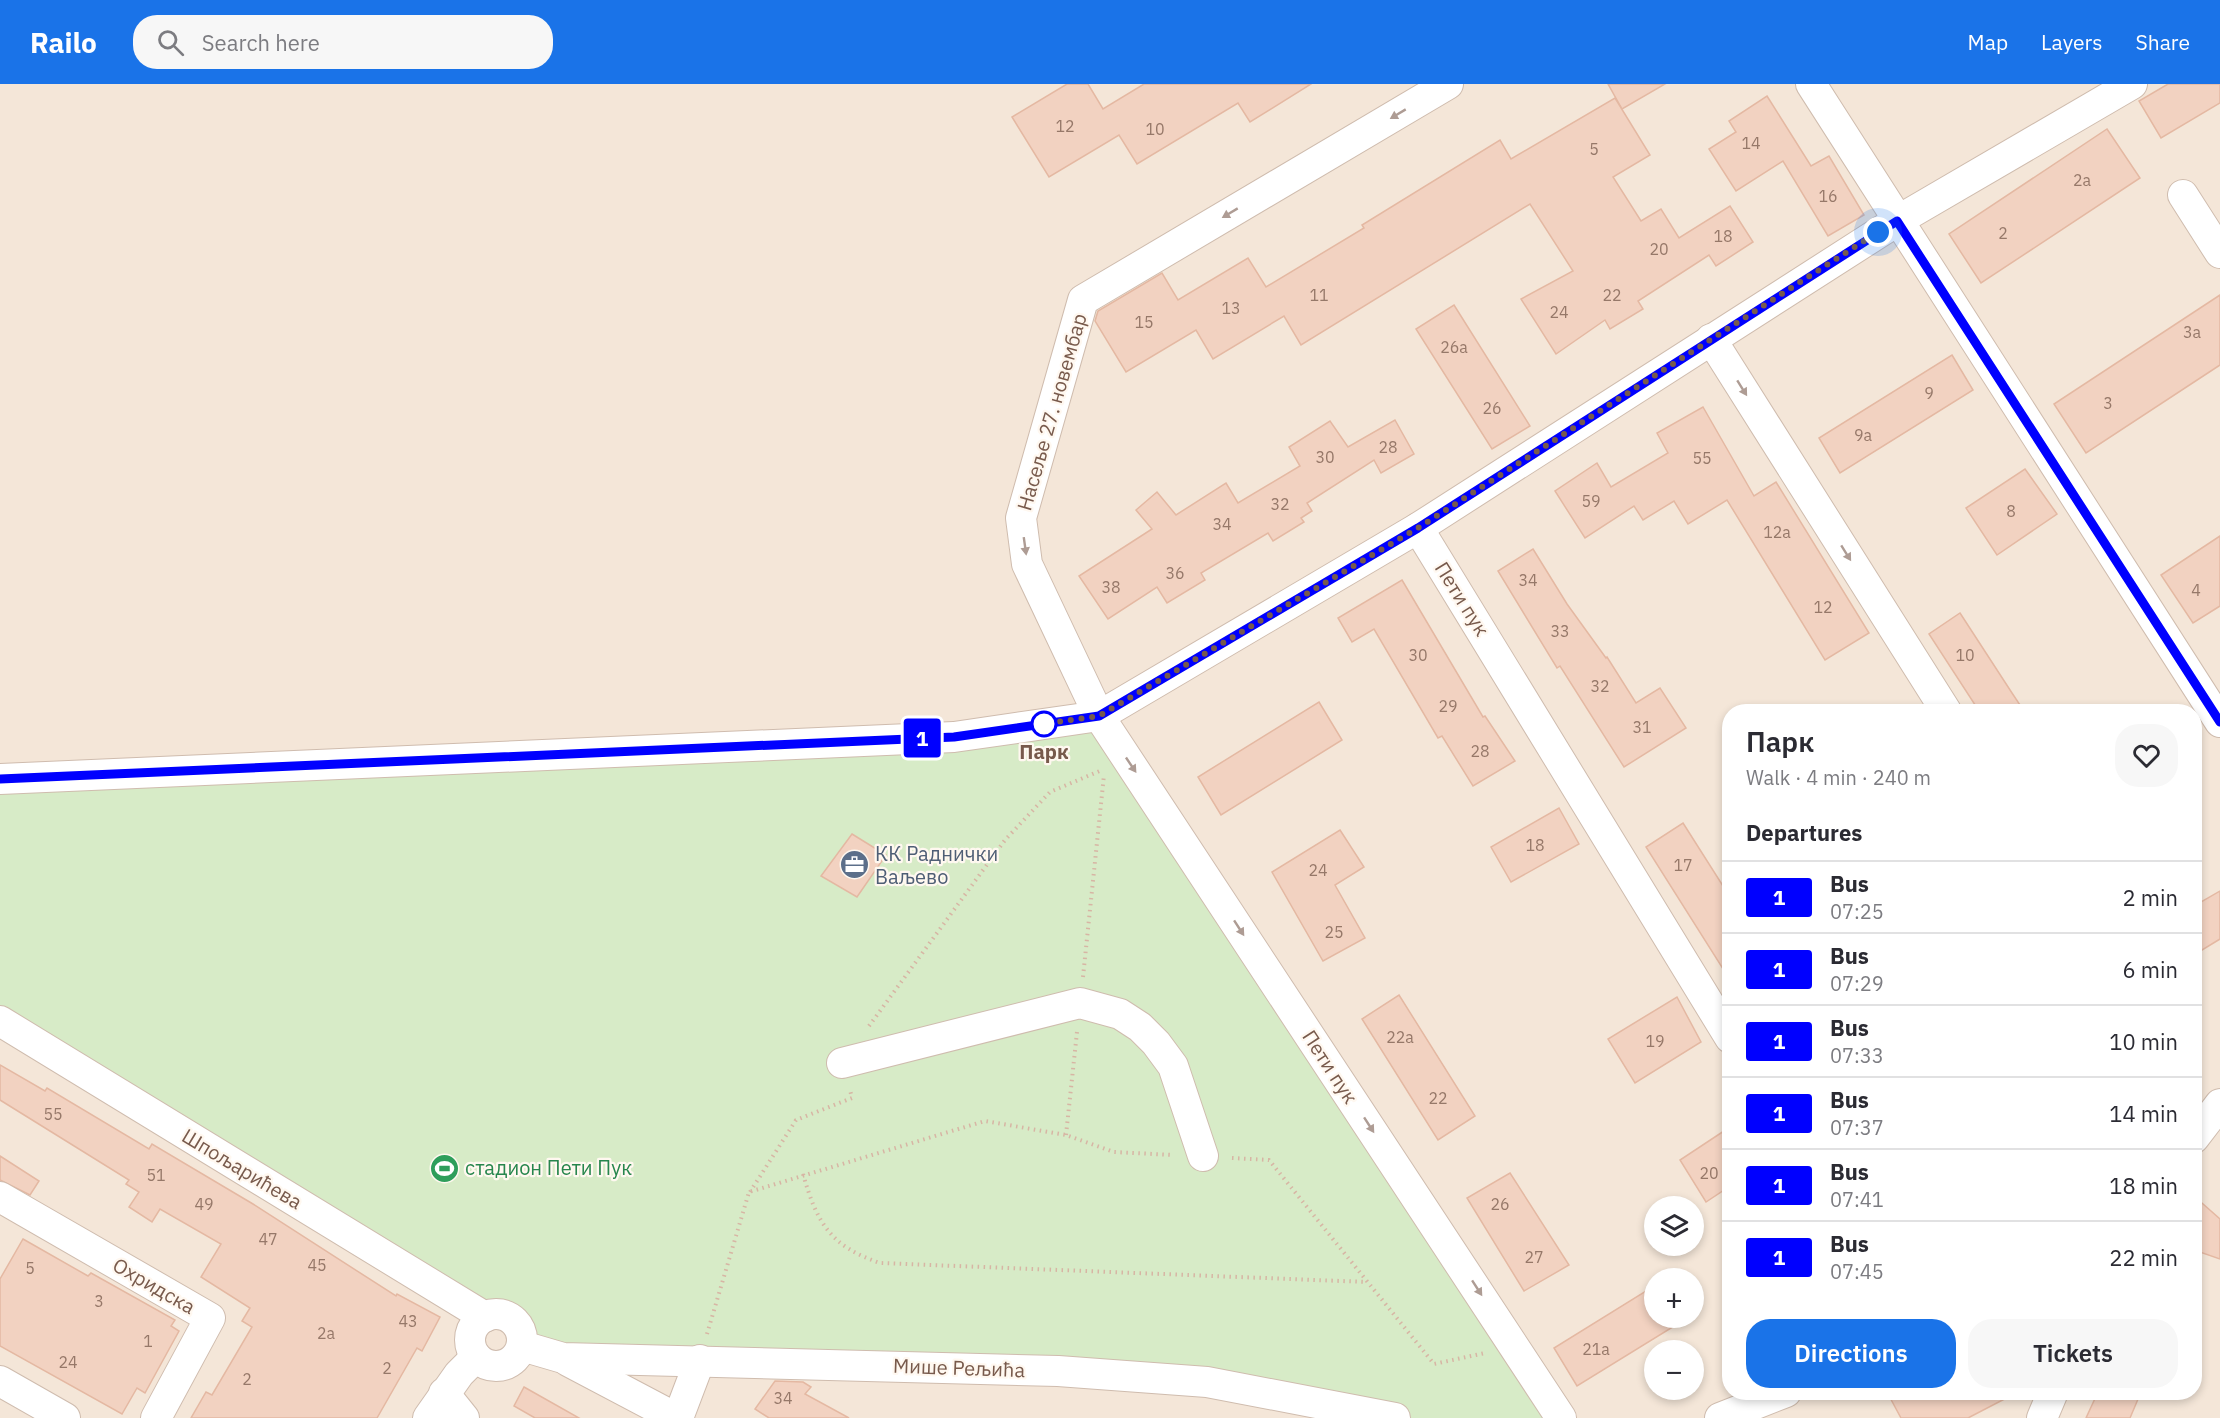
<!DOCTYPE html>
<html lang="en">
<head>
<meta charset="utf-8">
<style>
  :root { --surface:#fff; --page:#f7f7f7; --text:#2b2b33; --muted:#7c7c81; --line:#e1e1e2; --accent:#1a73e8 }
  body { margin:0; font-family:"IBM Plex Sans",sans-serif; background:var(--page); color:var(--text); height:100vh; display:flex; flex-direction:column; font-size:22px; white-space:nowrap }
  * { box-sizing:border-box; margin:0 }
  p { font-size:20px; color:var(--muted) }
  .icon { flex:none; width:33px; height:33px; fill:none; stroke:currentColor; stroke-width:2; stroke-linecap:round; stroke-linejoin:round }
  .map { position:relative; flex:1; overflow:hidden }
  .details { position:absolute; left:1722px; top:620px; width:480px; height:696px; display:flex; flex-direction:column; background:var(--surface); border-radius:24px; box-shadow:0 3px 9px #0003 }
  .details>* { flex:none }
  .badge { padding:0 12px; border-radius:4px; font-size:21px; line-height:39px }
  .tools { position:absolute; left:1644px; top:1112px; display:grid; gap:12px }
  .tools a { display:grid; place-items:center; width:60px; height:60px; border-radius:50%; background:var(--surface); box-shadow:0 3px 9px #0003; font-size:30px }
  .you { position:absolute; width:30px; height:30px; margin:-15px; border:4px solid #fff; border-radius:50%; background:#1a73e8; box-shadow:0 0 0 9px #1a73e833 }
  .map>.badge { position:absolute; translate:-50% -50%; box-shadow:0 0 0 3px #fff }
  h2 { padding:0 24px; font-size:22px; line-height:54px }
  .round { display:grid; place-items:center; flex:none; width:63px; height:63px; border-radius:24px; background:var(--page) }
  .summary { display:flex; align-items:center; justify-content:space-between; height:102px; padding:0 24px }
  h1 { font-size:28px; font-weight:600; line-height:45px }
  .primary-button { display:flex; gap:12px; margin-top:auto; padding:12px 24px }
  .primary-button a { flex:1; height:69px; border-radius:24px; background:var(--accent); color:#fff; font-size:24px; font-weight:600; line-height:69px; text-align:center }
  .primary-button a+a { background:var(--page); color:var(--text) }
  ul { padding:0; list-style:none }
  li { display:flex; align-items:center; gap:18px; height:72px; padding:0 24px; border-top:2px solid var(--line) }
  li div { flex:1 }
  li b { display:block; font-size:22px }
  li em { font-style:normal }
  li .badge { min-width:66px; font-weight:700; text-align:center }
  header { display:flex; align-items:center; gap:36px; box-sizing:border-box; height:84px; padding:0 30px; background:var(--accent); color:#fff }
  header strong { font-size:28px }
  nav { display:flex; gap:33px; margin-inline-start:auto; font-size:21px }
  .search { width:420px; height:54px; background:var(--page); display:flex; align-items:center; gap:15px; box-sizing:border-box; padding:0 21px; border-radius:24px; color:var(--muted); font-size:22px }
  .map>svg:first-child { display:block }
  .residential { fill:#f4e6d8; fill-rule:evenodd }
  .green { fill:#d7ebc7 }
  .building { fill:#f2d2c1; stroke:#e4b8a2; stroke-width:1.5 }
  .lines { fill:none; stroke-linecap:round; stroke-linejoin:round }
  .minor-casing { stroke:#cfbcae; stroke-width:32 }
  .path { stroke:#d7b5a4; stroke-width:4; stroke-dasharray:1.5 4.5; stroke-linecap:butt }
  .minor { stroke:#fff; stroke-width:30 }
  .oneway { fill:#ae9c94 }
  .line-casing { stroke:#fff; stroke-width:14 }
  .line { stroke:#00f; stroke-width:9 }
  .walk { stroke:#785a4c; stroke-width:6; stroke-dasharray:0 10.8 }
  .stop-dot { fill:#fff; stroke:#00f; stroke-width:3 }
  .labels { text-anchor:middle; stroke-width:4.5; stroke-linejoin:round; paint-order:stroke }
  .number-label { font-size:16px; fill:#967869 }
  .street-label { font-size:20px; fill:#785a4c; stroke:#fff8f0 }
  .stop-label { font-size:20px; font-weight:bold; fill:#785a4c; stroke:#fff8f0 }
  .service-label { font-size:20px; fill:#4e5e75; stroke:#fff8f0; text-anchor:start }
  .leisure-label { font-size:20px; fill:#27864d; stroke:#fff8f0; text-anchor:start }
</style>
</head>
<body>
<header>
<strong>Railo</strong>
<div class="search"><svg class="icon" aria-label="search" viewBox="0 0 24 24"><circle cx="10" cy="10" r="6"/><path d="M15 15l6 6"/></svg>Search here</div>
<nav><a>Map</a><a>Layers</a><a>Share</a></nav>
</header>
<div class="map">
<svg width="2220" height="1334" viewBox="0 0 2220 1334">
  <rect width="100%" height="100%" fill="#fcf4ea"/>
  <path class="residential" d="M 0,0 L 2220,0 L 2220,1334 L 0,1334 ZM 1730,627 L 2194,627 L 2194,1308 L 1730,1308 ZM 1654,1122 L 1694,1122 L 1694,1161 L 1654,1161 ZM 1654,1194 L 1694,1194 L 1694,1233 L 1654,1233 ZM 1654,1266 L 1694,1266 L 1694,1305 L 1654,1305 Z"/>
  <path class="green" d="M 1099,632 L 1561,1334 L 1395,1334 L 1207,1298 L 522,1262 C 523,1243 512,1231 493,1231 L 0,937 L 0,695 Z"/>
  <g class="building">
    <path d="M 1067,0 L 1088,0 L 1103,25 L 1144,0 L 1311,0 L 1250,38 L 1238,19 L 1137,80 L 1119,51 L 1049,93 L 1012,33 Z"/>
    <path d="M 1608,0 L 1665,0 L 1622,25 Z"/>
    <path d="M 2168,0 L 2220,0 L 2220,19 L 2161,54 L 2139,17 Z"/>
    <path d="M 1767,12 L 1811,82 L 1829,72 L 1864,131 L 1828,152 L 1783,77 L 1736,107 L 1709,65 L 1736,48 L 1729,37 Z"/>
    <path d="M 1615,14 L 1650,71 L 1613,93 L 1641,137 L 1661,125 L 1679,154 L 1730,122 L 1753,158 L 1716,182 L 1709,171 L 1638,217 L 1643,225 L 1610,245 L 1605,236 L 1556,270 L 1521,215 L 1573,187 L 1530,120 L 1301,261 L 1284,232 L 1213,275 L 1196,246 L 1126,288 L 1095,237 L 1098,227 L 1162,189 L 1178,216 L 1248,174 L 1266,203 L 1364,144 L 1362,141 L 1500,56 L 1511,75 Z"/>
    <path d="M 2107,45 L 2140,94 L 1981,199 L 1949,150 Z"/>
    <path d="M 2220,211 L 2220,281 L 2086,369 L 2054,320 Z"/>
    <path d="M 1454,221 L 1530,342 L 1492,365 L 1416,245 Z"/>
    <path d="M 1952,271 L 1973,306 L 1840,389 L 1819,354 Z"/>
    <path d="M 1703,323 L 1754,412 L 1776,398 L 1869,549 L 1825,576 L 1727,416 L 1688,440 L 1674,417 L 1643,436 L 1634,422 L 1585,454 L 1555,407 L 1597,379 L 1611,403 L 1668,369 L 1657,349 Z"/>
    <path d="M 1395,336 L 1414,370 L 1381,389 L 1374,376 L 1307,419 L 1312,427 L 1301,434 L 1304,438 L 1273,457 L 1268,449 L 1201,489 L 1205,496 L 1167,519 L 1157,503 L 1108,535 L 1079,492 L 1152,445 L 1136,426 L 1157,408 L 1176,431 L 1226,399 L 1238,419 L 1300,382 L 1289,363 L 1330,337 L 1348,363 Z"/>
    <path d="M 2025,385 L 2057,430 L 1997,471 L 1966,424 Z"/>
    <path d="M 2220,452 L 2220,522 L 2193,539 L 2161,491 Z"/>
    <path d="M 1533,465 L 1567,520 L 1606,574 L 1607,573 L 1636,619 L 1660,604 L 1686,644 L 1624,683 L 1560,582 L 1557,584 L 1498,487 Z"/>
    <path d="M 1402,496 L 1483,633 L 1485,632 L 1515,677 L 1473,702 L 1442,652 L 1438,654 L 1374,545 L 1352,558 L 1338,534 Z"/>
    <path d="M 1960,529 L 2012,609 L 2024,627 L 1979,627 L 1929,550 Z"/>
    <path d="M 1319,618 L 1342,656 L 1221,731 L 1198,693 Z"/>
    <path d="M 1559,724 L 1579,760 L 1511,798 L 1491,763 Z"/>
    <path d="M 1683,739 L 1730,813 L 1730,896 L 1646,763 Z"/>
    <path d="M 1340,746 L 1364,783 L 1335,801 L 1365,854 L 1323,877 L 1272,788 Z"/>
    <path d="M 852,750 L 886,771 L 857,813 L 821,792 Z"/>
    <path d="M 2220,807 L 2220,855 L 2194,871 L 2194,822 Z"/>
    <path d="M 1399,911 L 1475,1032 L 1438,1056 L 1362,935 Z"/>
    <path d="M 1677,913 L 1701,958 L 1635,999 L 1608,955 Z"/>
    <path d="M 0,981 L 45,1007 L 47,1004 L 149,1065 L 152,1060 L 253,1120 L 396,1212 L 397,1210 L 440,1233 L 422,1267 L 417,1264 L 377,1334 L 191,1334 L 206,1308 L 212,1311 L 252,1243 L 242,1237 L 250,1224 L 201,1193 L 221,1160 L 160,1125 L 152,1138 L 129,1123 L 139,1108 L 126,1100 L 129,1096 L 0,1016 Z"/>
    <path d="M 1730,1043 L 1730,1102 L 1706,1118 L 1680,1076 Z"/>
    <path d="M 0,1072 L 39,1097 L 30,1111 L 0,1096 Z"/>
    <path d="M 1510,1089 L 1569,1181 L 1524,1207 L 1467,1114 Z"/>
    <path d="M 2194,1112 L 2220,1135 L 2220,1175 L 2194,1166 Z"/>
    <path d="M 23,1155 L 88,1192 L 91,1189 L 175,1236 L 171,1242 L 179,1247 L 145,1309 L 137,1304 L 122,1330 L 0,1262 L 0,1195 Z"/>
    <path d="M 1654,1202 L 1654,1233 L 1689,1233 L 1577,1302 L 1554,1264 Z"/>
    <path d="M 775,1297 L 803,1298 L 811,1303 L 805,1310 L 849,1334 L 769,1334 L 755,1325 Z"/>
    <path d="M 524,1303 L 579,1334 L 535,1334 L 514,1322 Z"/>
    <path d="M 1887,1308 L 2018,1308 L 1968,1334 L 1901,1334 Z"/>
    <path d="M 2098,1308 L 2141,1308 L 2130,1334 L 2086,1334 Z"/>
  </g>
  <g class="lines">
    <defs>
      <g id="minor">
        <path d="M 1448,0 L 1083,216 L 1021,434 L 1027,480 L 1099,632 L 1561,1334"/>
        <path d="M 1811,0 L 2220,638"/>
        <path d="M 2183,111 L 2220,169"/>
        <path d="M 1711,255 L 1946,627"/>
        <path d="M 1418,444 L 1730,954"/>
        <path d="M 0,695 L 954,653 L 1099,632 L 1418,444 L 1897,137 L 2132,0"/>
        <path d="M 0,937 L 485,1233"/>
        <path d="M 842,979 L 1080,919 L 1120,930 L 1140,943 L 1156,959 L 1173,982 L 1203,1072"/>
        <path d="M 2194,1054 L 2220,1020"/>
        <path d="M 0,1113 L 210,1234 L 156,1334"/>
        <circle cx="496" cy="1256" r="26"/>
        <path d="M 522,1262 L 563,1274 L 1058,1287 L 1207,1298 L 1395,1334"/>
        <path d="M 568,1277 L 676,1334"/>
        <path d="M 0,1297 L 65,1334"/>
        <path d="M 444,1309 L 464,1334"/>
        <path d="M 428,1334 L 459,1290 L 476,1273"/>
        <path d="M 678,1334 L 700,1276"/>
        <path d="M 1720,1334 L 1786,1308"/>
        <path d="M 2042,1334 L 2053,1308"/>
      </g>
    </defs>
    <use href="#minor" class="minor-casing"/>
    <g class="path">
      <path d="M 1083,893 L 1104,691"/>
      <path d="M 869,942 L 1005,756 L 1050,708 L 1102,686"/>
      <path d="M 1066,1051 L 1077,948"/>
      <path d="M 1232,1074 L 1269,1076 L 1434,1280 L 1485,1269"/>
      <path d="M 803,1090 C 817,1139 830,1162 880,1179 L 1367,1198"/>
      <path d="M 750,1108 L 796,1036 L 852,1014 L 850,1006"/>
      <path d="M 707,1250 L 749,1108 L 985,1037 L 1066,1051 L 1114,1068 L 1173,1071"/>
    </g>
    <use href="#minor" class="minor"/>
  </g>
  <defs><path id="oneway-solid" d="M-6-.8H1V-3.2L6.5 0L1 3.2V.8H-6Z" transform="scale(1.5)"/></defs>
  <g class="oneway">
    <use href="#oneway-solid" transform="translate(1398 30) rotate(149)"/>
    <use href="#oneway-solid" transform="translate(1230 129) rotate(149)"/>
    <use href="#oneway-solid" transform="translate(1742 304) rotate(58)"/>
    <use href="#oneway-solid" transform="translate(1025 462) rotate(82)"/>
    <use href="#oneway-solid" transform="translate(1846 469) rotate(58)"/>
    <use href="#oneway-solid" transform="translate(1131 681) rotate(56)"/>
    <use href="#oneway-solid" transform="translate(1239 844) rotate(57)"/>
    <use href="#oneway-solid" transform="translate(1369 1041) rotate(57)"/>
    <use href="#oneway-solid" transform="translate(1477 1204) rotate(57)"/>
  </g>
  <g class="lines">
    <defs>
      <path id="line" d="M 0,695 L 954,653 L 1099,632 L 1418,444 L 1897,137 L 2220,638"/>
    </defs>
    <use href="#line" class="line-casing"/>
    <use href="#line" class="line"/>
    <path class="walk" d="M 1044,640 L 1036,641 L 1099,632 L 1418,444 L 1878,148"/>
  </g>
  <defs>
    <symbol id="office-disc" viewBox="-11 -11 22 22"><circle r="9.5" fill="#5c6f8a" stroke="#fff8f0"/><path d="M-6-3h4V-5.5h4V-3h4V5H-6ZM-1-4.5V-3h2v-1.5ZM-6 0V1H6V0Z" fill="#fff"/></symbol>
    <symbol id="stadium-disc" viewBox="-11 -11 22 22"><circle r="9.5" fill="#2e9e5b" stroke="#fff8f0"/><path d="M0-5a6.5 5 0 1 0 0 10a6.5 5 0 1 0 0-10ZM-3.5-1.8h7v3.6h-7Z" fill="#fff"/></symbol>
  </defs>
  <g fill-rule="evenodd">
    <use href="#office-disc" x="838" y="764" width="33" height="33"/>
    <use href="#stadium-disc" x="428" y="1068" width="33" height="33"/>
  </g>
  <circle class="stop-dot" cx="1044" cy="640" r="12"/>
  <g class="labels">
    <g class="number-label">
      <text x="1065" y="48">12</text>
      <text x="1155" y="51">10</text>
      <text x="1751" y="65">14</text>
      <text x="1594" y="71">5</text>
      <text x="2082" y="102">2a</text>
      <text x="1828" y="118">16</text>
      <text x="2003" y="155">2</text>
      <text x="1723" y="158">18</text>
      <text x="1659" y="171">20</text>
      <text x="1319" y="217">11</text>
      <text x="1612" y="217">22</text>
      <text x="1231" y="230">13</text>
      <text x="1559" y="234">24</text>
      <text x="1144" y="244">15</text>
      <text x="2192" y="254">3a</text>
      <text x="1454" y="269">26a</text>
      <text x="1929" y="315">9</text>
      <text x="2108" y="325">3</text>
      <text x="1492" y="330">26</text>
      <text x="1863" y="357">9a</text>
      <text x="1388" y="369">28</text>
      <text x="1325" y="379">30</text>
      <text x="1702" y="380">55</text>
      <text x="1591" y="423">59</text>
      <text x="1280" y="426">32</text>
      <text x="2011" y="433">8</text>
      <text x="1222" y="446">34</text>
      <text x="1777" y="454">12a</text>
      <text x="1175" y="495">36</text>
      <text x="1528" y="502">34</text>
      <text x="1111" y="509">38</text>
      <text x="2196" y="512">4</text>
      <text x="1823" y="529">12</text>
      <text x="1560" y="553">33</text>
      <text x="1418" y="577">30</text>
      <text x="1965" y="577">10</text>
      <text x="1600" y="608">32</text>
      <text x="1448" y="628">29</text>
      <text x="1642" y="649">31</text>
      <text x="1480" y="673">28</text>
      <text x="1535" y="767">18</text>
      <text x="1683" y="787">17</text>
      <text x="1318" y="792">24</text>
      <text x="1334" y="854">25</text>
      <text x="1400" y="959">22a</text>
      <text x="1655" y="963">19</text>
      <text x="1438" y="1020">22</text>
      <text x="53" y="1036">55</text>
      <text x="1709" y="1095">20</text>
      <text x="156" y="1097">51</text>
      <text x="204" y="1126">49</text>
      <text x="1500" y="1126">26</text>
      <text x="268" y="1161">47</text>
      <text x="1534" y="1179">27</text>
      <text x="317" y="1187">45</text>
      <text x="30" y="1190">5</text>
      <text x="99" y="1223">3</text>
      <text x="408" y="1243">43</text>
      <text x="326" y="1255">2a</text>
      <text x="148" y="1263">1</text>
      <text x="1596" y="1271">21a</text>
      <text x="68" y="1284">24</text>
      <text x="387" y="1290">2</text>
      <text x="247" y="1301">2</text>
      <text x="783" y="1320">34</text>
    </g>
    <g class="street-label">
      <text transform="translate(1052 328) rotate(-74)" y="7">Насеље 27. новембар</text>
      <text transform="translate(1462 515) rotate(58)" y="7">Пети пук</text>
      <text transform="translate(1330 983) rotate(57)" y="7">Пети пук</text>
      <text transform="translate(242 1085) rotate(31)" y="7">Шпољарићева</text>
      <text transform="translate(154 1202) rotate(30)" y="7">Охридска</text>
      <text transform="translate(959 1284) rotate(2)" y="7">Мише Рељића</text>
    </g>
    <g class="stop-label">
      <text x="1044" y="675">Парк</text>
    </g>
    <g class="service-label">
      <text x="875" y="777">КК Раднички<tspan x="875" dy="23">Ваљево</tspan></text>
    </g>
    <g class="leisure-label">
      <text x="465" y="1091">стадион Пети Пук</text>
    </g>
  </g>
</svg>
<div class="tools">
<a><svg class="icon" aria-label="layers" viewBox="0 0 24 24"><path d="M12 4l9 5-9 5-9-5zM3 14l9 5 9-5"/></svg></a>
<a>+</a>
<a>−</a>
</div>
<div class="you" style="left:1878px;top:148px"></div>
<b class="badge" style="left:922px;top:654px;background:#00f;color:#fff">1</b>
<section class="details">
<div class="summary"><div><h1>Парк</h1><p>Walk · 4 min · 240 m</p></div><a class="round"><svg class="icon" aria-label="heart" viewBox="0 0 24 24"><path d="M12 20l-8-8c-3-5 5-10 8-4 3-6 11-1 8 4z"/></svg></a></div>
<h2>Departures</h2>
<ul>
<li><span class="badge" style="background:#00f;color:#fff">1</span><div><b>Bus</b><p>07:25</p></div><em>2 min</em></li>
<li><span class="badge" style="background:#00f;color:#fff">1</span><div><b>Bus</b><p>07:29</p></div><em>6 min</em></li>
<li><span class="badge" style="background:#00f;color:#fff">1</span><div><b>Bus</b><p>07:33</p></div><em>10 min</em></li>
<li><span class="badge" style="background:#00f;color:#fff">1</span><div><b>Bus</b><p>07:37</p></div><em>14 min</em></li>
<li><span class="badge" style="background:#00f;color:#fff">1</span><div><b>Bus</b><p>07:41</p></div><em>18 min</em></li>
<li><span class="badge" style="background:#00f;color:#fff">1</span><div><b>Bus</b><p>07:45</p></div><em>22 min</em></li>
</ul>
<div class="primary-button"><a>Directions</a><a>Tickets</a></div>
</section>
</div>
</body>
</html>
